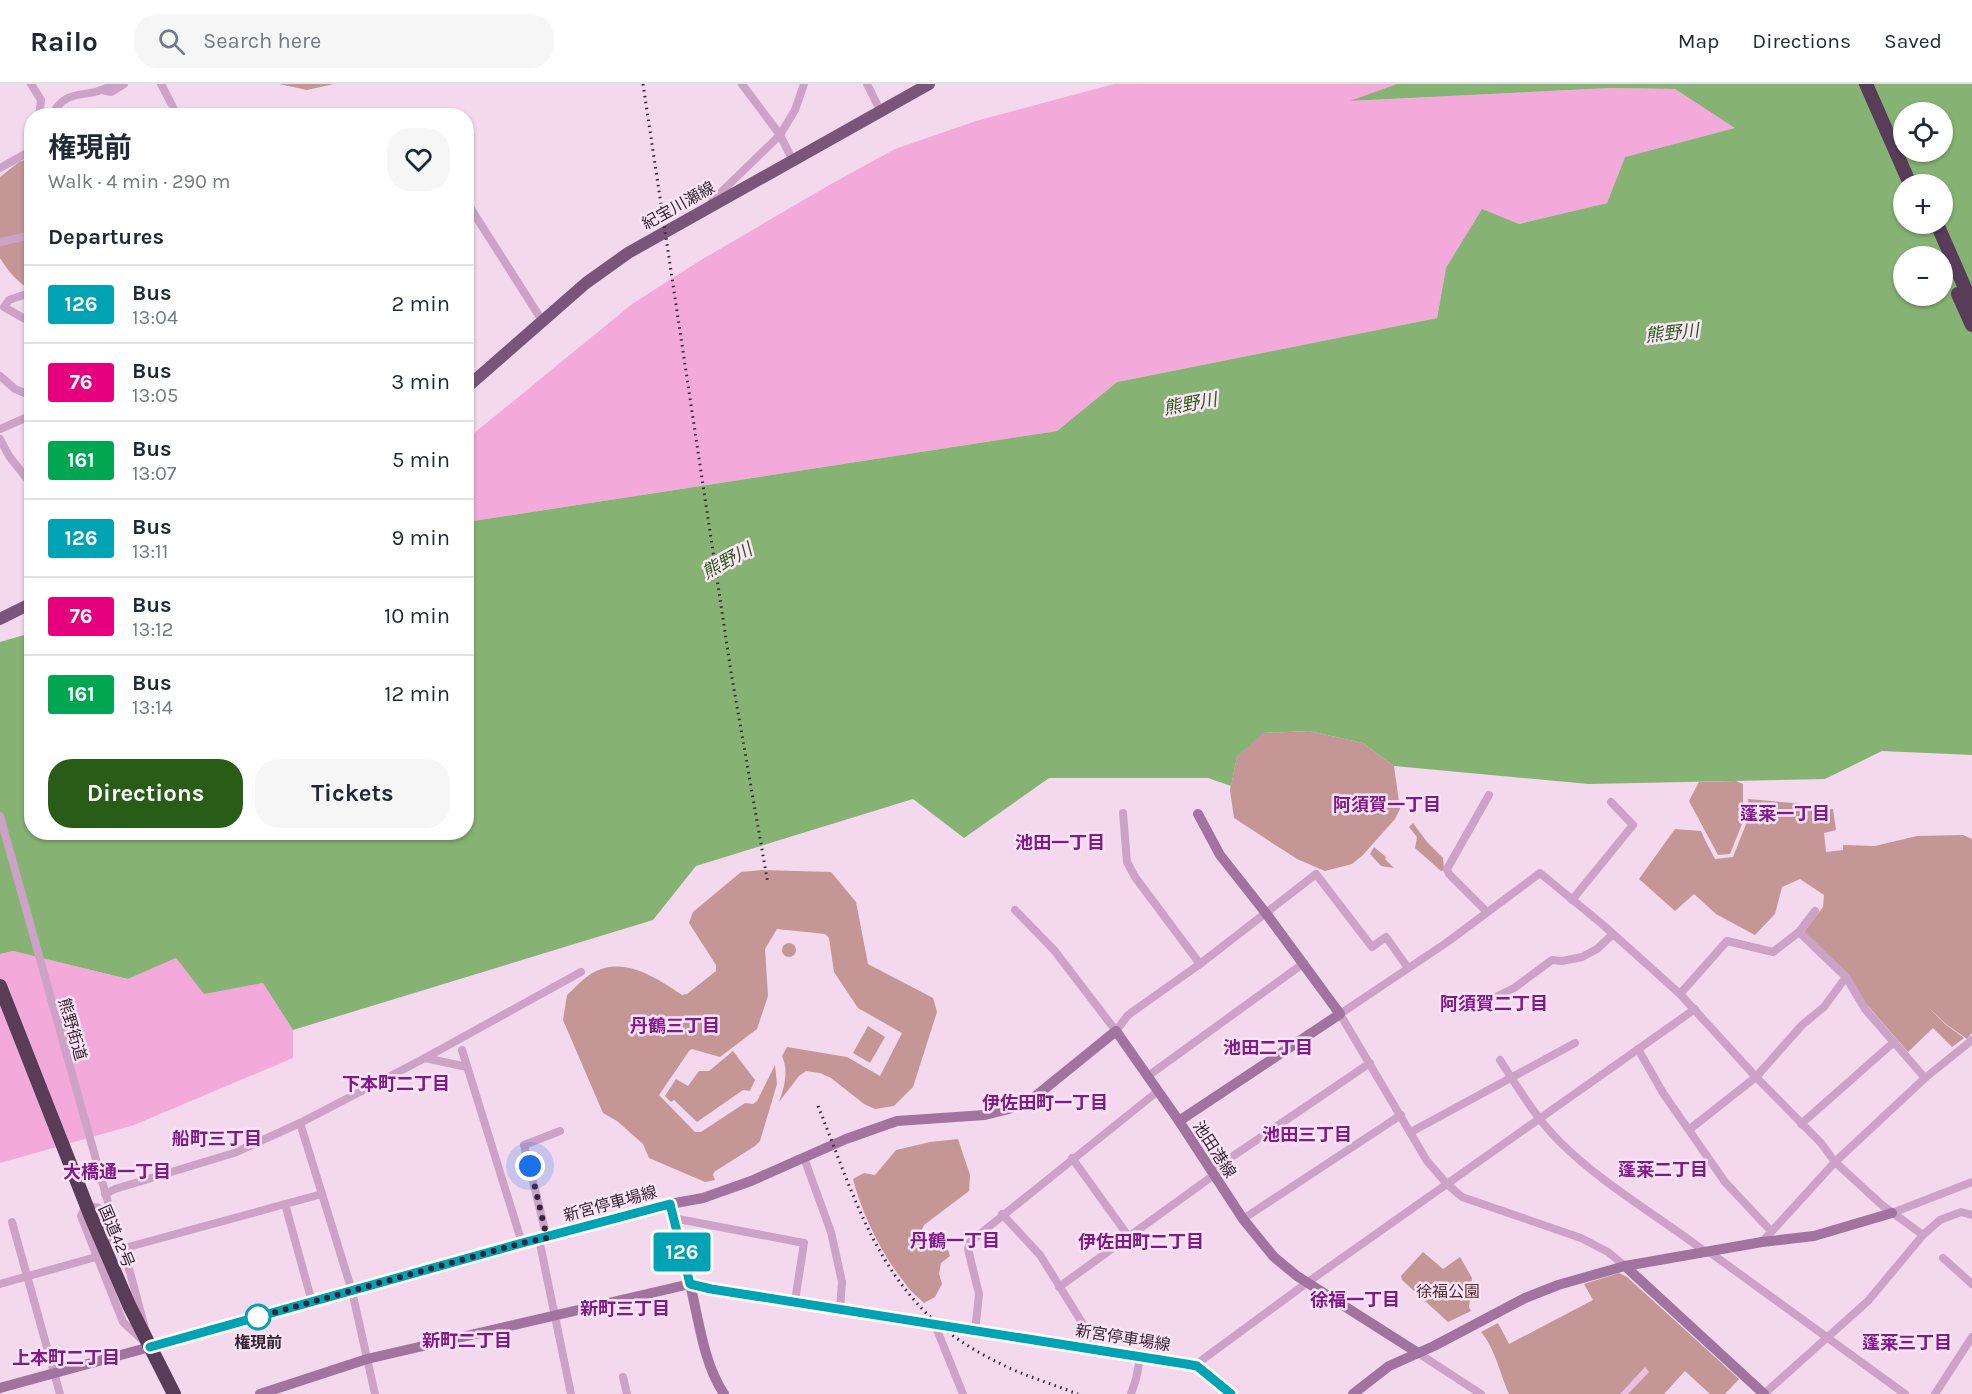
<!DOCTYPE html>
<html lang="en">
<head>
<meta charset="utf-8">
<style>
  :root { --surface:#fff; --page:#f6f6f7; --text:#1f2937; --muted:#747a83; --line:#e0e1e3; --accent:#295c17 }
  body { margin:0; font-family:Karla,"Noto Sans JP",sans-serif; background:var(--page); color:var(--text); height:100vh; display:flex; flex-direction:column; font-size:22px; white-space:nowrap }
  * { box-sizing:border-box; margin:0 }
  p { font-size:20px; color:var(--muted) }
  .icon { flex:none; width:33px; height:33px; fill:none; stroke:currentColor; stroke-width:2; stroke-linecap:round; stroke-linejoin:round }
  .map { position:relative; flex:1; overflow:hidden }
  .panel { position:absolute; left:24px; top:24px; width:450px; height:732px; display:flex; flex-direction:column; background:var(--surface); border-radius:24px; box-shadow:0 2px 4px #0004 }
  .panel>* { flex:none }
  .badge { padding:0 12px; border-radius:4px; font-size:21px; line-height:39px }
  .buttons { position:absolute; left:1893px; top:18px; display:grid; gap:12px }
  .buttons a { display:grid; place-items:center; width:60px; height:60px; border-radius:50%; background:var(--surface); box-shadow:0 2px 4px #0004; font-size:30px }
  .you { position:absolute; width:30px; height:30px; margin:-15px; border:4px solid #fff; border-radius:50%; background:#1a73e8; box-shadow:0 0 0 9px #1a73e833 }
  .map>.badge { position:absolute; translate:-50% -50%; box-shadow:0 0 0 3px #fff }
  h2 { padding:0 24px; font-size:22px; line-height:54px }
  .round { display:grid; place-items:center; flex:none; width:63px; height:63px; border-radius:24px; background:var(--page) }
  .summary { display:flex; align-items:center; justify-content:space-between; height:102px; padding:0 24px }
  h1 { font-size:28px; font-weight:700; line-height:45px }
  .action { display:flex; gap:12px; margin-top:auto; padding:12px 24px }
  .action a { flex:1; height:69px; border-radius:24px; background:var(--accent); color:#fff; font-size:24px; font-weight:700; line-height:69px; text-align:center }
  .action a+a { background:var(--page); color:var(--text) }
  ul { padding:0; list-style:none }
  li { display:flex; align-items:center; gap:18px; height:78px; padding:0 24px; border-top:2px solid var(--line) }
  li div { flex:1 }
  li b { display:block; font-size:22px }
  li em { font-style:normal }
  li .badge { min-width:66px; font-weight:700; text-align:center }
  header { display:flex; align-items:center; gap:36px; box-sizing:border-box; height:84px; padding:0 30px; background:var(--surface); border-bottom:2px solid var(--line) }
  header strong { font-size:28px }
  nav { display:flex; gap:33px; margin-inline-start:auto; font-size:21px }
  .search { width:420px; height:54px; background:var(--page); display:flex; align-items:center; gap:15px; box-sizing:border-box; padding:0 21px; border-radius:24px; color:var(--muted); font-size:22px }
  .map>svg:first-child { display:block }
  .green { fill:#c49796 }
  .sand { fill:#f3aadb }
  .plaza { fill:#edbde2 }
  .water { fill:#86b374; fill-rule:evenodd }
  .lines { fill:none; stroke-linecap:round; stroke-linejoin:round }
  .street { stroke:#cca3c7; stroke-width:8 }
  .secondary { stroke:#a0749e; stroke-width:10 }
  .primary { stroke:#7a557a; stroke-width:12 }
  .highway { stroke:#583c58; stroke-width:14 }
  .rail { stroke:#362536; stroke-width:3; stroke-dasharray:1.5 4.5; stroke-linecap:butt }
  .line-casing { stroke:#fff; stroke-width:14 }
  .line { stroke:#00a3b4; stroke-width:9 }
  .walk { stroke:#362536; stroke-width:6; stroke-dasharray:0 10.8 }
  .stop-dot { fill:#fff; stroke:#00a3b4; stroke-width:3 }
  .labels { text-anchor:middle; stroke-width:5; stroke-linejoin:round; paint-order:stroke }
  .street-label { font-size:16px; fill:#362536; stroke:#fbe4f6 }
  .park-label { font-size:16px; fill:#572927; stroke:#fbe4f6 }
  .stop-label { font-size:16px; font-weight:bold; fill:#362536; stroke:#fbe4f6 }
  .water-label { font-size:18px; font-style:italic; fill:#295c17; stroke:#fbe4f6 }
  .neighbourhood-label { font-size:18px; font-weight:bold; fill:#83178d; stroke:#fbe4f6 }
</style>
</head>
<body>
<header>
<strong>Railo</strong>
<div class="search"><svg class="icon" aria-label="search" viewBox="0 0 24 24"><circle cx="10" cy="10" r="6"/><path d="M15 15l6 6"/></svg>Search here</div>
<nav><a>Map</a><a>Directions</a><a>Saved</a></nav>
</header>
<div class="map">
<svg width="1972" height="1310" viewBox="0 0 1972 1310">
  <rect width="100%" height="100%" fill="#f3d8ee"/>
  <g class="green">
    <path d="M 279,0 L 334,0 L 307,6 Z"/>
    <path d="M 31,74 L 31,206 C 18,199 8,187 0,174 L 0,93 L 19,78 Z"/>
    <path d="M 1309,647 L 1363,659 L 1394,682 L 1400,725 L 1395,735 L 1362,772 L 1352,780 L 1325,787 L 1297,775 L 1234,734 L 1230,706 L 1237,673 L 1262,649 Z"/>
    <path d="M 1736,697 L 1743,700 L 1743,720 L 1746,730 L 1730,770 L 1718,771 L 1689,717 L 1699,698 Z"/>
    <path d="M 1748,715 L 1816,721 L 1817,726 L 1833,725 L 1836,746 L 1824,749 L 1826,768 L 1843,766 L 1843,761 L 1875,762 L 1917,752 L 1963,751 L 1972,755 L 1972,949 L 1967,955 L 1946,940 L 1927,922 L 1945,940 L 1964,954 L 1952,963 L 1933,944 L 1908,968 L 1804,848 L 1823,823 L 1824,811 L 1800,795 L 1782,803 L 1775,830 L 1755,851 L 1716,830 L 1694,810 L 1675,827 L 1639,795 L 1675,745 L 1701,747 L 1705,756 L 1715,775 L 1733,773 L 1750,730 Z"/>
    <path d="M 1413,739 L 1427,758 L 1443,774 L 1444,786 L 1441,787 L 1415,764 L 1417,753 L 1409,743 Z"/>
    <path d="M 1374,763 L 1386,773 L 1385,775 L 1399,789 L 1394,784 L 1381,782 L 1370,770 Z"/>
    <path d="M 762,786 L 831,788 L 856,818 L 868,880 L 933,914 L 937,928 L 913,1003 L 894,1022 L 875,1025 L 864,1020 L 831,994 L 820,989 L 806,987 L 799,992 L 779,1018 C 784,1004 789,987 782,972 L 787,963 L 847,973 L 880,992 L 902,949 L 858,924 L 834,888 L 829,854 L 825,850 L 777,845 L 765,865 L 768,912 L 757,945 L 720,973 L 692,965 L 689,967 L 659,1011 L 695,1048 L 701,1048 L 745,1019 L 753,1020 L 757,1017 L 775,981 L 777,1000 L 760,1057 L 755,1062 L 714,1088 L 713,1091 L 715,1096 L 705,1098 L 649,1074 L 643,1060 L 617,1037 L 603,1029 L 563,936 L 567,911 C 575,904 585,892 596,887 C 626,873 657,894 682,911 L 687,910 L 716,887 L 716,881 L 689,839 L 693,828 L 741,788 Z"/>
    <circle cx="789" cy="866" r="7"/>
    <path d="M 868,942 L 885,953 L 870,979 L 853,969 Z"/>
    <path d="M 733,967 L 755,996 L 750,1007 L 743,1006 L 697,1038 L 674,1016 L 671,1018 L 665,1012 L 676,995 L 688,1002 L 699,987 L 709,987 Z"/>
    <path d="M 958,1055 L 970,1091 L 969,1107 L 924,1141 L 921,1148 L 934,1164 L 948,1166 L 950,1172 L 941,1179 L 939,1190 L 942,1200 L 935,1213 L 924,1219 C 918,1213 910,1207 905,1199 C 882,1171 862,1130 853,1095 L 864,1089 L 875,1091 L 896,1066 L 930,1058 Z"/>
    <path d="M 1423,1168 L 1443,1185 L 1460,1173 L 1472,1194 L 1469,1223 L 1471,1227 L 1448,1238 L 1402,1196 L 1401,1192 Z"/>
    <path d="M 1619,1189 L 1627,1193 L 1739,1295 L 1725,1310 L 1710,1310 L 1685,1287 L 1664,1310 L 1509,1310 C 1500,1290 1495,1264 1481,1248 L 1498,1239 L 1509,1260 L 1593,1216 L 1584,1200 Z"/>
  </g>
  <g class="sand">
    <path d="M 1114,0 L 1397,0 L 1353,17 L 1610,4 L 1675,5 L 1736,44 L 1625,73 L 1607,119 L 1519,140 L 1446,184 L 1437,234 L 1117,298 L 1057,347 L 467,438 L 467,355 L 632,220 L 701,176 L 831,100 L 895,65 L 976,37 Z"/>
    <path d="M 13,867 L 128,895 L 176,874 L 204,909 L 263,899 L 293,946 L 293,974 L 134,1041 L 0,1079 L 0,870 Z"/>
  </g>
  <path class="plaza" d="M 1645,1283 L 1649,1288 L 1628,1310 L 1620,1310 Z"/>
  <path class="water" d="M 1397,0 L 1972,0 L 1972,671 L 1882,667 L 1825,695 L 1589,700 L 1394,682 L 1363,659 L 1309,647 L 1263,649 L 1237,673 L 1231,702 L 1208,694 L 1049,694 L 964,754 L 913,715 L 696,782 L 653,836 L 293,946 L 263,899 L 204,910 L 176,874 L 128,895 L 13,867 L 0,870 L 0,558 L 31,549 L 32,748 L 466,748 L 467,438 L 1057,347 L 1117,298 L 1437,234 L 1446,184 L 1482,125 L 1519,140 L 1607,119 L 1625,73 L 1735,44 L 1675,5 L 1610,4 L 1350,17 ZM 1904,28 L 1942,28 L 1942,68 L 1904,68 ZM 1904,100 L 1942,100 L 1942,140 L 1904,140 ZM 1904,172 L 1942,172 L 1942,212 L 1904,212 Z"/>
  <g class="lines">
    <g class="street">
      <path d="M 31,0 L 41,16 L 39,32"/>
      <path d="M 161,0 L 173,23 L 175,32"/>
      <path d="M 742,0 L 780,51 L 792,75"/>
      <path d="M 867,0 L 880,26"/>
      <path d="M 102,6 L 111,8 L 124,0"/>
      <path d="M 51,32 C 69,0 86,18 113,0"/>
      <path d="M 0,84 L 32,66"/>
      <path d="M 466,117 L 543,238"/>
      <path d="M 712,117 L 780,51 L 795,26 L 804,0"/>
      <path d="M 0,158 L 32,151"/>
      <path d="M 32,208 L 9,216 L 4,223 L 32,239"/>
      <path d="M 0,292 L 15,305 L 32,312"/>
      <path d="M 0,345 L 32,331"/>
      <path d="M 0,355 L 9,372 L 32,401"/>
      <path d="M 1123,729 L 1127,778 L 1135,793 L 1200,880"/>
      <path d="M 0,732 L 121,1165"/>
      <path d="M 1572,816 L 1633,741 L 1611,718"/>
      <path d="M 1015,826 L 1054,866 L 1116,947 L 1128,931 L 1200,880 L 1316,790 L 1372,863 L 1386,853 L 1408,884"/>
      <path d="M 1487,828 L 1449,790 L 1447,785 L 1489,711"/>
      <path d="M 1799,848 L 1846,893 L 1865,925 L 1925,994"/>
      <path d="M 1680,910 L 1727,857 L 1773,868 L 1799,848 L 1815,827"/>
      <path d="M 1496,913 L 1514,904 L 1552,876 L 1562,877 L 1582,873 L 1597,865 L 1613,850"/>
      <path d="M 1638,965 L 1663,1009 L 1725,1098 L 1771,1147"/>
      <path d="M 462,966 L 522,1159"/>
      <path d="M 425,974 L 467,983"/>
      <path d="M 1500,976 C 1518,1004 1536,1034 1560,1058 C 1602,1100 1657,1131 1704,1167"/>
      <path d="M 1148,992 L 1304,879"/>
      <path d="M 300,1039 L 352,1207 L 375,1310"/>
      <path d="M 1801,1040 L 1894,958"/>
      <path d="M 1690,1045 L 1756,993 L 1802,941 L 1824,923 L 1846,893"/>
      <path d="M 1411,1048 L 1575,959"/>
      <path d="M 804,1074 L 831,1148 L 842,1198 L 840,1225"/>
      <path d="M 1072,1074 L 1129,1153"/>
      <path d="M 1211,1087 L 1370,979"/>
      <path d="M 105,1110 L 115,1105 L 234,1069 L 300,1039 L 425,974 L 581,888"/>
      <path d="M 285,1120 L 312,1218"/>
      <path d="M 95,1123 L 99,1124 L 113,1156 L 121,1165 L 130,1188 L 150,1263 L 123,1238 L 81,1132 L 83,1128 Z"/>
      <path d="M 1892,1129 L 1972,1098"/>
      <path d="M 1002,1130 L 1040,1171 L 1093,1256 L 1092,1264"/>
      <path d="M 673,1134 L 804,1159 L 795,1217"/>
      <path d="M 1243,1135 L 1401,1031"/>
      <path d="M 12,1138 L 60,1310"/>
      <path d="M 547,1154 L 524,1061 L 560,1047"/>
      <path d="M 539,1155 L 571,1310"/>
      <path d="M 1762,1158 L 1835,1078 L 1925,994 L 1972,956"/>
      <path d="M 121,1165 L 322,1110"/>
      <path d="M 1708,1167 L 1905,1310"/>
      <path d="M 1943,1174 L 1972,1200"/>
      <path d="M 1625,1182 L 1608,1168 L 1581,1154 L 1462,1113 L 1447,1100 L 1427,1077 L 1340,930 L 1446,859 L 1540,789 L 1602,840 L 1680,910 L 1756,993 L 1821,1059 L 1835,1078 L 1882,1121 L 1923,1151"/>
      <path d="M 0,1200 L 96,1173"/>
      <path d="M 1059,1203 L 1214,1091"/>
      <path d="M 935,1241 L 963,1310"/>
      <path d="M 975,1248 L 979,1210 L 968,1165 L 970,1158 L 1158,1007"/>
      <path d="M 1418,1269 L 1481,1310"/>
      <path d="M 1197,1282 L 1202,1276 L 1308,1198 L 1695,925"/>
      <path d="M 623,1293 L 627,1310"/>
      <path d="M 1131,1310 L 1136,1295 L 1140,1274"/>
      <path d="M 1764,1310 L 1868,1217 L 1923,1151 L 1940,1136 L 1961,1128 L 1972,1131"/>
      <path d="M 1935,1310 L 1972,1253"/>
    </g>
    <g class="secondary">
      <path d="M 1198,730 L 1220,771 L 1265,828 L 1340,930 L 1179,1037 L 1243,1135 L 1274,1173 L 1297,1192 L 1418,1269"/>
      <path d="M 670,1120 L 703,1114 L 751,1097 L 846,1055 L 897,1037 L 985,1031 L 1009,1025 L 1032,1015 L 1116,947 L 1179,1037"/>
      <path d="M 1625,1182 L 1764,1310"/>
      <path d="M 0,1304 L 150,1263"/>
      <path d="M 260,1310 L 367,1275 L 690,1200 C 699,1236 703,1278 724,1310"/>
      <path d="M 1353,1310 L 1389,1282 L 1434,1262 L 1525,1214 L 1558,1201 L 1625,1182 L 1762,1158 L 1814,1152 L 1892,1129"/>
    </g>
    <g class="primary">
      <path d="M 466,304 L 586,199 L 628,169 L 929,0"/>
      <path d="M 0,535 L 32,519"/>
      <path d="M 150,1263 L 522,1159 L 670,1120 L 690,1200 L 711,1205 L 1186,1280 L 1197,1282 L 1231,1310"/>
    </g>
    <g class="highway">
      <path d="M 1866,0 L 1910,100"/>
      <path d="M 1937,140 L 1972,220"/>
      <path d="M 1958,210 L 1972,241"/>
      <path d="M 0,902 L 91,1133 L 129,1221 L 174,1310"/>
    </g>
    <g class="rail">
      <path d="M 643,0 L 731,588 L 768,800"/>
      <path d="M 818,1022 C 845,1088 867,1164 916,1218 C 938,1244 970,1265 1001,1280 C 1025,1292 1052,1300 1078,1310"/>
    </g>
  </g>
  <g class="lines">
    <defs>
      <path id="line" d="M 150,1263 L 522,1159 L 670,1120 L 690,1200 L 711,1205 L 1186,1280 L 1197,1282 L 1231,1310"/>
    </defs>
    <use href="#line" class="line-casing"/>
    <use href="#line" class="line"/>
    <path class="walk" d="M 258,1233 L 251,1235 L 522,1159 L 547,1154 L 530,1082"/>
  </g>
  <circle class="stop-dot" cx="258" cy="1233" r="12"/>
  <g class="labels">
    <g class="street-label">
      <text transform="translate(678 121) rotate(-29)" y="6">紀宝川瀬線</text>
      <text transform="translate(73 945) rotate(74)" y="6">熊野街道</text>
      <text transform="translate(1215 1065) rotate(57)" y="6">池田港線</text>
      <text transform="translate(610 1119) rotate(-15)" y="6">新宮停車場線</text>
      <text transform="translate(117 1152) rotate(67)" y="6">国道42号</text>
      <text transform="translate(1123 1253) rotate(9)" y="6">新宮停車場線</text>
    </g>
    <g class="park-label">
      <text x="1448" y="1213">徐福公園</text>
    </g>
    <g class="stop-label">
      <text x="258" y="1264">権現前</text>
    </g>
    <g class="water-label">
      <text transform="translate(1672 249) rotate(-6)" y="6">熊野川</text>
      <text transform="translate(1190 320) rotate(-10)" y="6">熊野川</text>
      <text transform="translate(727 477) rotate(-29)" y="6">熊野川</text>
    </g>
    <g class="neighbourhood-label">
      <text x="1387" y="727">阿須賀一丁目</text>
      <text x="1785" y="736">蓬莱一丁目</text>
      <text x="1060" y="765">池田一丁目</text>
      <text x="1494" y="926">阿須賀二丁目</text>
      <text x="675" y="948">丹鶴三丁目</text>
      <text x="1268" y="970">池田二丁目</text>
      <text x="396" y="1006">下本町二丁目</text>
      <text x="1045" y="1025">伊佐田町一丁目</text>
      <text x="1307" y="1057">池田三丁目</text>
      <text x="217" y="1061">船町三丁目</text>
      <text x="1663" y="1092">蓬莱二丁目</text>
      <text x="117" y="1094">大橋通一丁目</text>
      <text x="955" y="1163">丹鶴一丁目</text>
      <text x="1141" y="1164">伊佐田町二丁目</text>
      <text x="1355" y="1222">徐福一丁目</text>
      <text x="625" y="1231">新町三丁目</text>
      <text x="467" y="1263">新町二丁目</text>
      <text x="1907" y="1265">蓬莱三丁目</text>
      <text x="66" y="1280">上本町二丁目</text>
    </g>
  </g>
</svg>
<div class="buttons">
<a><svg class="icon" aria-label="locate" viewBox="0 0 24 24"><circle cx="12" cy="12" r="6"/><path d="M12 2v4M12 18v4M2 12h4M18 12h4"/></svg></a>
<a>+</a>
<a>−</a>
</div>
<div class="you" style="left:530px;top:1082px"></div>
<b class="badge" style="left:682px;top:1168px;background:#00a3b4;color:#fff">126</b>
<section class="panel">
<div class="summary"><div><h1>権現前</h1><p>Walk · 4 min · 290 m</p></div><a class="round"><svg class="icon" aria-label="heart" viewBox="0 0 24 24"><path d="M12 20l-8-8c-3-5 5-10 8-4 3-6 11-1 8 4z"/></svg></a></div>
<h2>Departures</h2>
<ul>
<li><span class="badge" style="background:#00a3b4;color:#fff">126</span><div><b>Bus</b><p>13:04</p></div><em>2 min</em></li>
<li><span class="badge" style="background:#e6007e;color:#fff">76</span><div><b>Bus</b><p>13:05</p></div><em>3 min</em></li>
<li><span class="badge" style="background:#00a651;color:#fff">161</span><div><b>Bus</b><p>13:07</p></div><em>5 min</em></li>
<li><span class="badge" style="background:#00a3b4;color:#fff">126</span><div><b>Bus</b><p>13:11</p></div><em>9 min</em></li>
<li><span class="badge" style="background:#e6007e;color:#fff">76</span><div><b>Bus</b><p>13:12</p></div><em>10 min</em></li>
<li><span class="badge" style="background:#00a651;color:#fff">161</span><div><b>Bus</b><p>13:14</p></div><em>12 min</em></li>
</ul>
<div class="action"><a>Directions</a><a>Tickets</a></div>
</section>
</div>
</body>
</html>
